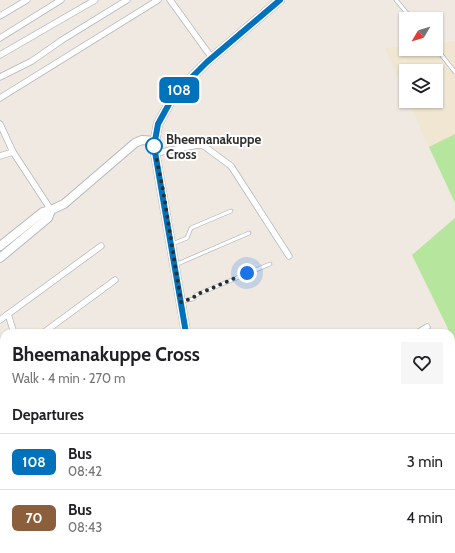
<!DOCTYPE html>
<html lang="en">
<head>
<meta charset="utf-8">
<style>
  :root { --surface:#fff; --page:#f6f6f6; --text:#202124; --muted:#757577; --line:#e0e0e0 }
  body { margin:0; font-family:Cabin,sans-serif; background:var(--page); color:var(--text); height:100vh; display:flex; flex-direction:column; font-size:15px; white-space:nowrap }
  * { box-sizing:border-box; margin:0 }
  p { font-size:13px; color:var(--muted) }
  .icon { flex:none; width:22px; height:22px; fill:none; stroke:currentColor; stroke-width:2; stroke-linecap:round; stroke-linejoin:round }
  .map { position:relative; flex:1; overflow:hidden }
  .side { position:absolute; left:0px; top:329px; width:455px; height:224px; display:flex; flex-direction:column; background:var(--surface); border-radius:12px 12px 0 0; box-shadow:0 1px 3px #0004 }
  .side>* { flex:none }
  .badge { padding:0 8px; border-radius:6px; font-size:14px; line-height:26px }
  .needle { width:26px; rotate:232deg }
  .tools { position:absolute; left:399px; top:12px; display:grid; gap:8px }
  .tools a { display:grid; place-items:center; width:44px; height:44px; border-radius:0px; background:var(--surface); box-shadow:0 1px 3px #0004; font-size:20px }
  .you { position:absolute; width:20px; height:20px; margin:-10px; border:3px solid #fff; border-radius:50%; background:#1a73e8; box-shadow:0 0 0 6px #1a73e833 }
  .map>.badge { position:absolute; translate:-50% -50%; box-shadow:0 0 0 2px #fff }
  h2 { padding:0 12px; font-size:15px; line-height:36px }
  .round { display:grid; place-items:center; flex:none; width:42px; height:42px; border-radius:0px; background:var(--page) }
  .headline { display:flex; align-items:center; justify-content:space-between; height:68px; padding:0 12px }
  h1 { font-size:19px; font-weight:700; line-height:30px }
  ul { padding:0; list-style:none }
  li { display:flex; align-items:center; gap:12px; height:56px; padding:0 12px; border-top:1px solid var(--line) }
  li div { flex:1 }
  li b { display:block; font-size:15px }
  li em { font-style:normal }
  li .badge { min-width:44px; font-weight:700; text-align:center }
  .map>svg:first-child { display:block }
  .education { fill:#f0e6d1 }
  .green { fill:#b6e59e }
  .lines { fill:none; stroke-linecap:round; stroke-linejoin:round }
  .lane-casing { stroke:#b4b7c1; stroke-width:4.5 }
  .street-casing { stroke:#b4b7c1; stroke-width:7 }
  .secondary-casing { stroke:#b4b7c1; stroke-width:10 }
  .lane { stroke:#fff; stroke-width:3 }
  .street { stroke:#fff; stroke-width:5.5 }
  .secondary { stroke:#fff; stroke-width:8 }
  .line-casing { stroke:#fff; stroke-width:9 }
  .line { stroke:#0072bc; stroke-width:6 }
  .walk { stroke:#2e2e2e; stroke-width:4; stroke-dasharray:0 7.2 }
  .stop-dot { fill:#fff; stroke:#0072bc; stroke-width:2 }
  .labels { text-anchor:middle; stroke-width:4; stroke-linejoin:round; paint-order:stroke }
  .stop-label { font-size:13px; font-weight:bold; fill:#2e2e2e; stroke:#fff; text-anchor:start }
</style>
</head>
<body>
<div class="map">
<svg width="455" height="553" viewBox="0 0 455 553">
  <rect width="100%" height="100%" fill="#efe9e1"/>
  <path class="education" d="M 455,41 L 455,134 L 429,147 L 408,101 L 436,101 L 436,71 L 406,71 L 406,96 L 385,48 L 406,46 L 406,49 L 436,49 L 436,43 Z"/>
  <g class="green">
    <path d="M 455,134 L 455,203 L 429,147 Z"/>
    <path d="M 455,218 L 455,343 L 412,255 Z"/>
  </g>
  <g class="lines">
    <defs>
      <g id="lane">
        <path d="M 396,0 L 412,19"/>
        <path d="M 436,48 L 455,72"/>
        <path d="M 172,244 L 187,238 L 191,228 L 231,211"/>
        <path d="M 175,265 L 249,233"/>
        <path d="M 182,301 L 193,299 L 196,295 L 270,264"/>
      </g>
      <g id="street">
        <path d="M 170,0 L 212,58"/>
        <path d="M 0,16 L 27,0"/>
        <path d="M 0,38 L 61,0"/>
        <path d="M 0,55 L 95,0"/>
        <path d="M 0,77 L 32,61 L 62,40 L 127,0"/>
        <path d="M 0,98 L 158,0"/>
        <path d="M 0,124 L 13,152 L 51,210"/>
        <path d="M 156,153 L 198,145 L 204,146 L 231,166 L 289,256"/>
        <path d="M 0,156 L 13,152"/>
        <path d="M 8,314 L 14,333"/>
        <path d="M 0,320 L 101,246"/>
        <path d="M 43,333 L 115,280"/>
        <path d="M 417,333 L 427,327"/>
        <path d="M 0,365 L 4,362"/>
        <path d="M 0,402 L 4,399"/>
        <path d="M 0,435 L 4,432"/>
        <path d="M 0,472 L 4,469"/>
        <path d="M 451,504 L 455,508"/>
        <path d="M 0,510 L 4,507"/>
        <path d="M 0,530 L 4,535"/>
        <path d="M 18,549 L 21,553"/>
        <path d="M 143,549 L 147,553"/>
        <path d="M 285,549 L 288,553"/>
        <path d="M 381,549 L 386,553"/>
        <path d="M 33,553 L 47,549"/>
        <path d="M 100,553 L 105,549"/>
        <path d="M 397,553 L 401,549"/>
      </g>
      <g id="secondary">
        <path d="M 0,246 L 43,212 L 51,210 L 64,204 L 135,143 L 142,140 L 155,141"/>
        <path d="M 0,258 L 48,218 L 51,210"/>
        <path d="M 186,333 L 154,146 L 158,124 L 174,95 L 207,62 L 280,0"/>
        <path d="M 191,553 L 193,549"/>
      </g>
    </defs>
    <use href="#lane" class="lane-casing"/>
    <use href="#street" class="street-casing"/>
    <use href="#secondary" class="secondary-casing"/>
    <use href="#lane" class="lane"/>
    <use href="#street" class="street"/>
    <use href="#secondary" class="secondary"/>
  </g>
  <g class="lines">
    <defs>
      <path id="line" d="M 186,333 L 154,146 L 158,124 L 174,95 L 207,62 L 280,0"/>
    </defs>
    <use href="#line" class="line-casing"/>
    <use href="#line" class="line"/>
    <path class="walk" d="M 154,146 L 163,190 L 181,302 L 193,298 L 196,295 L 247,273"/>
  </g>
  <circle class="stop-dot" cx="154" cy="146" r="8"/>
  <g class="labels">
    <g class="stop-label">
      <text x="166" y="144">Bheemanakuppe<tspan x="166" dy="15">Cross</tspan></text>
    </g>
  </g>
</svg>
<div class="tools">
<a><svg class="needle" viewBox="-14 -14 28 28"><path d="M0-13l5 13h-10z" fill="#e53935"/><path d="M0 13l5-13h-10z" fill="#757577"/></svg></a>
<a><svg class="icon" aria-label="layers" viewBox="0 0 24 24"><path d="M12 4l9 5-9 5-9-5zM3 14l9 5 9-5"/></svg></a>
</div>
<div class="you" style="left:247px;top:273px"></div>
<b class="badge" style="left:179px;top:90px;background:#0072bc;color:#fff">108</b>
<section class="side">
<div class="headline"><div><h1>Bheemanakuppe Cross</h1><p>Walk · 4 min · 270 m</p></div><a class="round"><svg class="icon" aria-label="heart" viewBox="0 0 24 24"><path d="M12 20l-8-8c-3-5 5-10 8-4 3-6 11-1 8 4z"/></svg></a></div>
<h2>Departures</h2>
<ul>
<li><span class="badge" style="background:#0072bc;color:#fff">108</span><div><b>Bus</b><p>08:42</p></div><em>3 min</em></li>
<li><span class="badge" style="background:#8b5e3c;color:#fff">70</span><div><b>Bus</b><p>08:43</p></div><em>4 min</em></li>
</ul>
</section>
</div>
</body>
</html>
